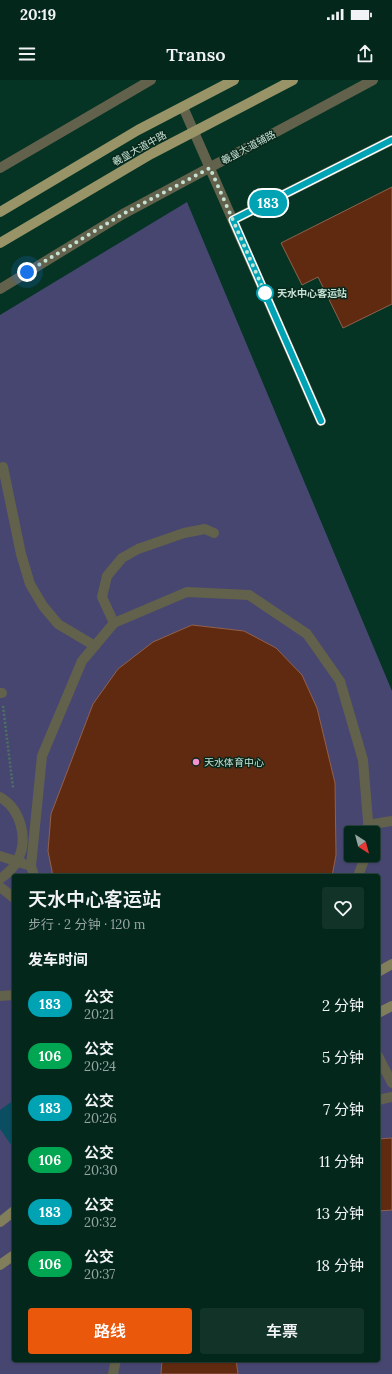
<!DOCTYPE html>
<html lang="zh">
<head>
<meta charset="utf-8">
<style>
  :root { --surface:#04271b; --page:#123328; --text:#f1f3f6; --muted:#97a5a3; --line:#25443a; --accent:#ea580c }
  body { margin:0; font-family:Lora,"Noto Sans SC",serif; background:var(--page); color:var(--text); height:100vh; display:flex; flex-direction:column; font-size:15px; white-space:nowrap }
  * { box-sizing:border-box; margin:0 }
  p { font-size:13px; color:var(--muted) }
  .icon { flex:none; width:22px; height:22px; fill:none; stroke:currentColor; stroke-width:2; stroke-linecap:round; stroke-linejoin:round }
  .map { position:relative; flex:1; overflow:hidden }
  .side { position:absolute; left:12px; top:794px; width:368px; height:488px; display:flex; flex-direction:column; background:var(--surface); border-radius:4px; box-shadow:0 1px 3px #0004,0 0 0 1px var(--line) }
  .side>* { flex:none }
  .badge { padding:0 8px; border-radius:13px; font-size:14px; line-height:26px }
  .needle { width:26px; rotate:144deg }
  .controls { position:absolute; left:344px; top:746px; display:grid; gap:8px }
  .controls a { display:grid; place-items:center; width:36px; height:36px; border-radius:4px; background:var(--surface); box-shadow:0 1px 3px #0004,0 0 0 1px var(--line); font-size:20px }
  .you { position:absolute; width:20px; height:20px; margin:-10px; border:3px solid #fff; border-radius:50%; background:#1a73e8; box-shadow:0 0 0 6px #1a73e833 }
  .map>.badge { position:absolute; translate:-50% -50%; box-shadow:0 0 0 2px #fff }
  h2 { padding:0 16px; font-size:15px; line-height:36px }
  .round { display:grid; place-items:center; flex:none; width:42px; height:42px; border-radius:4px; background:var(--page) }
  .summary { display:flex; align-items:center; justify-content:space-between; height:68px; padding:0 16px }
  h1 { font-size:19px; font-weight:600; line-height:30px }
  .primary-button { display:flex; gap:8px; margin-top:auto; padding:8px 16px }
  .primary-button a { flex:1; height:46px; border-radius:4px; background:var(--accent); color:#fff; font-size:16px; font-weight:600; line-height:46px; text-align:center }
  .primary-button a+a { background:var(--page); color:var(--text) }
  ul { padding:0; list-style:none }
  li { display:flex; align-items:center; gap:12px; height:52px; padding:0 16px }
  li div { flex:1 }
  li b { display:block; font-size:15px }
  li em { font-style:normal }
  li .badge { min-width:44px; font-weight:700; text-align:center }
  .status { display:flex; justify-content:space-between; align-items:center; height:28px; padding:0 20px; background:var(--surface); direction:ltr }
  .status svg { height:11px; fill:currentColor }
  header { display:flex; justify-content:space-between; align-items:center; height:52px; padding:0 16px; background:var(--surface); font-size:18px; font-weight:600 }
  .map>svg:first-child { display:block }
  .green { fill:#474671; fill-rule:evenodd }
  .water { fill:#0b4e61 }
  .building { fill:#602a11; stroke:#92604b }
  .lines { fill:none; stroke-linecap:round; stroke-linejoin:round }
  .path { stroke:#4a7263; stroke-width:2.5; stroke-dasharray:2 2; stroke-linecap:butt }
  .lane { stroke:#62614b; stroke-width:10 }
  .street { stroke:#62614b; stroke-width:10 }
  .secondary { stroke:#817e5c; stroke-width:10 }
  .primary { stroke:#989468; stroke-width:10 }
  .street-bridge { stroke:#62614b; stroke-width:10 }
  .line-casing { stroke:#fff; stroke-width:9 }
  .line { stroke:#00a3b4; stroke-width:6 }
  .walk { stroke:#c5e1d3; stroke-width:4; stroke-dasharray:0 7.2 }
  .stop-dot { fill:#fff; stroke:#00a3b4; stroke-width:2 }
  .poi-dot { fill:#f790ce; stroke:#09281c; stroke-width:1.5 }
  .labels { text-anchor:middle; stroke-width:3; stroke-linejoin:round; paint-order:stroke }
  .street-label { font-size:10px; fill:#c5e1d3; stroke:#09281c }
  .stop-label { font-size:10px; font-weight:bold; fill:#c5e1d3; stroke:#09281c; text-anchor:start }
  .poi-label { font-size:10px; fill:#c5e1d3; stroke:#09281c; text-anchor:start }
</style>
</head>
<body>
<div class="status"><b>20:19</b><svg viewBox="0 0 49 12"><path d="M0 12V9h3v3zM5 12V6h3v6zM10 12V3h3v9zM15 12V0h3v12zM26 1h20v11H26zM47 4h2v5h-2z"/></svg></div>
<header><svg class="icon" aria-label="menu" viewBox="0 0 24 24"><path d="M4 6h16M4 12h16M4 18h16"/></svg>Transo<svg class="icon" aria-label="share" viewBox="0 0 24 24"><path d="M12 15V3M7 8l5-5 5 5M5 13v7h14v-7"/></svg></header>
<div class="map">
<svg width="392" height="1294" viewBox="0 0 392 1294">
  <rect width="100%" height="100%" fill="#053424"/>
  <path class="green" d="M 187,122 L 392,611 L 392,1294 L 0,1294 L 0,235 ZM 351,753 L 373,753 L 373,775 L 351,775 ZM 14,796 L 378,796 L 378,1280 L 14,1280 Z"/>
  <path class="water" d="M 14,1020 L 14,1069 L 0,1049 L 0,1030 Z"/>
  <g class="building">
    <path d="M 392,107 L 392,224 L 343,248 L 318,197 L 302,205 L 281,163 Z"/>
    <path d="M 192,545 L 244,551 L 276,568 L 302,595 L 317,628 L 335,703 L 336,775 L 332,796 L 53,796 L 48,771 L 51,734 L 93,624 L 118,589 L 153,562 Z"/>
    <path d="M 392,1058 L 392,1130 L 378,1131 L 378,1059 Z"/>
    <path d="M 162,1280 L 236,1280 L 238,1294 L 161,1294 Z"/>
  </g>
  <g class="lines">
    <path class="path" d="M 3,626 L 13,708"/>
    <g class="lane">
      <path d="M 183,27 L 321,341"/>
      <path d="M 0,88 L 151,0"/>
      <path d="M 233,140 L 392,60"/>
      <path d="M 0,209 L 123,134 L 373,0"/>
      <path d="M 3,387 L 21,474 L 30,504 L 43,526 L 58,544 L 95,566"/>
      <path d="M 114,543 L 102,517 L 107,496 L 122,478 L 138,469 L 184,453 L 205,449 L 214,453"/>
      <path d="M 368,745 L 392,741"/>
      <path d="M 0,776 L 31,786"/>
      <path d="M 34,796 L 31,786 L 42,676 L 82,581 L 114,543 L 187,512 L 249,515 L 307,554 L 340,601 L 363,680 L 369,753"/>
      <path d="M 358,796 L 366,775"/>
      <path d="M 0,916 L 14,915"/>
      <path d="M 378,976 L 392,1003"/>
      <path d="M 378,1020 L 392,1017"/>
      <path d="M 113,1294 L 116,1280"/>
    </g>
    <g class="street">
      <path d="M 0,613 L 2,613"/>
      <path d="M 0,807 L 14,818"/>
    </g>
    <g class="secondary">
      <path d="M 378,892 L 392,884"/>
      <path d="M 378,933 L 392,926"/>
      <path d="M 0,1142 L 14,1131"/>
      <path d="M 0,1185 L 14,1175"/>
    </g>
    <g class="primary">
      <path d="M 0,132 L 138,50 L 234,0"/>
      <path d="M 0,163 L 151,74 L 293,0"/>
    </g>
    <path class="street-bridge" d="M 0,717 C 21,729 29,760 17,781 C 13,789 7,794 0,799"/>
  </g>
  <g class="lines">
    <defs>
      <path id="line" d="M 321,341 L 233,140 L 392,60"/>
    </defs>
    <use href="#line" class="line-casing"/>
    <use href="#line" class="line"/>
    <path class="walk" d="M 27,192 L 123,134 L 210,88 L 265,213"/>
  </g>
  <circle class="stop-dot" cx="265" cy="213" r="8"/>
  <circle class="poi-dot" cx="196" cy="682" r="4"/>
  <g class="labels">
    <g class="street-label">
      <text transform="translate(248 67) rotate(-28)" y="4">羲皇大道辅路</text>
      <text transform="translate(139 68) rotate(-29)" y="4">羲皇大道中路</text>
    </g>
    <g class="stop-label">
      <text x="277" y="217">天水中心客运站</text>
    </g>
    <g class="poi-label">
      <text x="204" y="686">天水体育中心</text>
    </g>
  </g>
</svg>
<div class="controls">
<a><svg class="needle" viewBox="-14 -14 28 28"><path d="M0-13l5 13h-10z" fill="#e53935"/><path d="M0 13l5-13h-10z" fill="#97a5a3"/></svg></a>
</div>
<div class="you" style="left:27px;top:192px"></div>
<b class="badge" style="left:268px;top:123px;background:#00a3b4;color:#fff">183</b>
<section class="side">
<div class="summary"><div><h1>天水中心客运站</h1><p>步行 · 2 分钟 · 120 m</p></div><a class="round"><svg class="icon" aria-label="heart" viewBox="0 0 24 24"><path d="M12 20l-8-8c-3-5 5-10 8-4 3-6 11-1 8 4z"/></svg></a></div>
<h2>发车时间</h2>
<ul>
<li><span class="badge" style="background:#00a3b4;color:#fff">183</span><div><b>公交</b><p>20:21</p></div><em>2 分钟</em></li>
<li><span class="badge" style="background:#00a651;color:#fff">106</span><div><b>公交</b><p>20:24</p></div><em>5 分钟</em></li>
<li><span class="badge" style="background:#00a3b4;color:#fff">183</span><div><b>公交</b><p>20:26</p></div><em>7 分钟</em></li>
<li><span class="badge" style="background:#00a651;color:#fff">106</span><div><b>公交</b><p>20:30</p></div><em>11 分钟</em></li>
<li><span class="badge" style="background:#00a3b4;color:#fff">183</span><div><b>公交</b><p>20:32</p></div><em>13 分钟</em></li>
<li><span class="badge" style="background:#00a651;color:#fff">106</span><div><b>公交</b><p>20:37</p></div><em>18 分钟</em></li>
</ul>
<div class="primary-button"><a>路线</a><a>车票</a></div>
</section>
</div>
</body>
</html>
